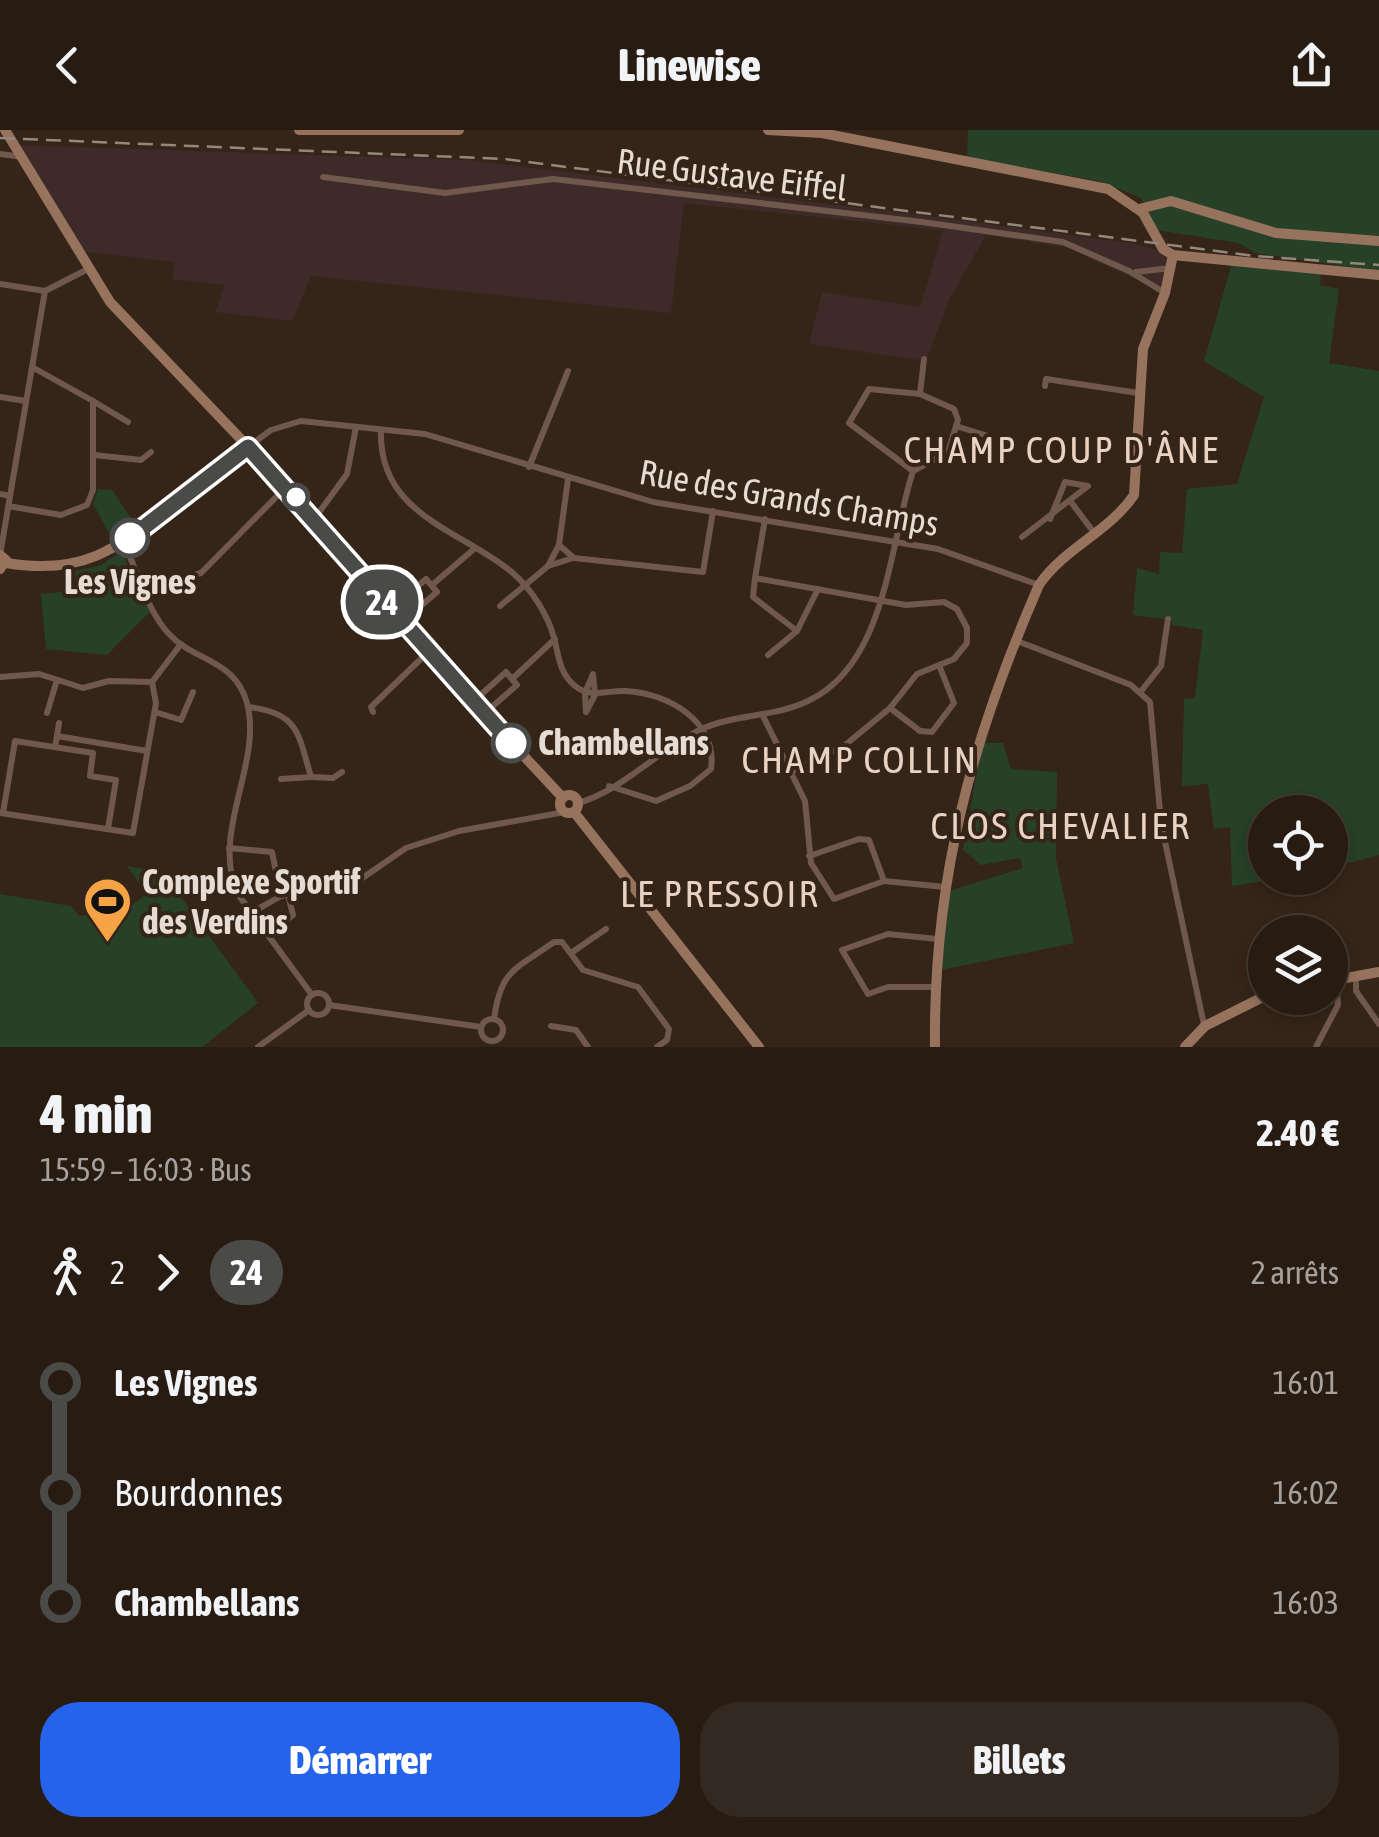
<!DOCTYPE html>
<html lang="fr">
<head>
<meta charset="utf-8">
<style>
  :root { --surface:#281c12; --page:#342920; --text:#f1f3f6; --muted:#a5a19f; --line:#443a32; --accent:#2563eb }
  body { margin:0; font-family:"Asap Condensed",sans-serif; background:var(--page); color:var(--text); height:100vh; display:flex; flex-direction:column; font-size:38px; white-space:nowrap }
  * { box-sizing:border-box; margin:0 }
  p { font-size:32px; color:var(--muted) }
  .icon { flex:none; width:55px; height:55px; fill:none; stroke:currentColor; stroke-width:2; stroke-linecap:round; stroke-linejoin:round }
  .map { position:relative; height:917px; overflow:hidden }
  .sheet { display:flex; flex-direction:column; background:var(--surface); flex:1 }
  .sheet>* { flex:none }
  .badge { padding:0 20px; border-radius:32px; font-size:35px; line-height:65px }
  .fabs { position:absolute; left:1248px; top:665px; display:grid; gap:20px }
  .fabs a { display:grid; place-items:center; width:100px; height:100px; border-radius:50%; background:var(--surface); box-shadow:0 5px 15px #0003,0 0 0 2px var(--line); font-size:50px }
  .map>.badge { position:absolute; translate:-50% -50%; box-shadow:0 0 0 5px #fff }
  .legs { display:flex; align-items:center; gap:15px; height:110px; padding:0 40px; font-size:32px }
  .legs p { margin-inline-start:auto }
  .overview { display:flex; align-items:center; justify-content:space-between; height:170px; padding:0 40px }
  h1 { font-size:55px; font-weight:800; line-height:75px }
  .cta { display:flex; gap:20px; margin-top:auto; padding:20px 40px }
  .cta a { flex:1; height:115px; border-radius:40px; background:var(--accent); color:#fff; font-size:40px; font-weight:800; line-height:115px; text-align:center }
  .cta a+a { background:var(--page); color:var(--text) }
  ul { padding:0 40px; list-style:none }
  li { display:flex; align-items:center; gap:35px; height:110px; font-size:38px }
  li i { display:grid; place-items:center; width:15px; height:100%; margin:0 12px; background:currentColor }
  li i::after { content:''; width:25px; height:25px; margin:-12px; border:8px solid; border-radius:50%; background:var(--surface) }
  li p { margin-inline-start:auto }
  li:first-child i { background:linear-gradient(#0000 50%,currentColor 0) }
  li:last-child i { background:linear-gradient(currentColor 50%,#0000 0) }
  header { display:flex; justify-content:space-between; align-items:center; height:130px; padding:0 40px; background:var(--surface); font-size:45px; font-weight:800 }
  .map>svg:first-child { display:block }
  .industrial { fill:#3e2a28 }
  .green { fill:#264128 }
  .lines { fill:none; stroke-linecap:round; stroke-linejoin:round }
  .street { stroke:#70594c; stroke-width:6 }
  .secondary { stroke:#97735e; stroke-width:10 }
  .rail { stroke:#94877c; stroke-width:2.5; stroke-dasharray:15 8; stroke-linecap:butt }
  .line-1-casing { stroke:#fff; stroke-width:22 }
  .line-1 { stroke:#4a4a49; stroke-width:15 }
  .stop-1-dot { fill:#fff; stroke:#4a4a49; stroke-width:5 }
  .labels { text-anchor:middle; stroke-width:8; stroke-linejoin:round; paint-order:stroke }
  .street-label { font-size:35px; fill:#e6dcd3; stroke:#352518 }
  .stop-label { font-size:35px; font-weight:bold; fill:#e6dcd3; stroke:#352518 }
  .poi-label { font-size:35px; font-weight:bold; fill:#e6dcd3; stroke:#352518; text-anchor:start }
  .neighbourhood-label { font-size:38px; letter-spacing:2.5px; fill:#e8d3c2; stroke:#352518 }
</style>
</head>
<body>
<header><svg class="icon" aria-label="back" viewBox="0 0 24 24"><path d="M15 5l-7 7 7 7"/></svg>Linewise<svg class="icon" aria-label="share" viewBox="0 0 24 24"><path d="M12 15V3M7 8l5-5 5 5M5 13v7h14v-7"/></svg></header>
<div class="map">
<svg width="1379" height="917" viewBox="0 0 1379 917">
  <rect width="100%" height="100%" fill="#352518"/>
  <path class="industrial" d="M 14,15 L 466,30 L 952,89 L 1136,114 L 1173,125 L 1165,163 L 1068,118 L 986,105 L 949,170 L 926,231 L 809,214 L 822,162 L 920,177 L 943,100 L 684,73 L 671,183 L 311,146 L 292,191 L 215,182 L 225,155 L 172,149 L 175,132 L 77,121 Z"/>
  <g class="green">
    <path d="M 968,0 L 1379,0 L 1379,141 L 1255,123 L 1239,113 L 1156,100 L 1141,68 L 1099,51 L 967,28 Z"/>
    <path d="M 1232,133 L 1321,142 L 1320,155 L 1339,159 L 1329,233 L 1379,241 L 1379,725 L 1330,738 L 1330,682 L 1265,682 L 1265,748 L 1281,748 L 1232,756 L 1230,697 L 1214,699 L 1208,654 L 1182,656 L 1184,569 L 1195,568 L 1203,500 L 1172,495 L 1172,490 L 1133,485 L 1137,438 L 1159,444 L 1160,422 L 1182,423 L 1187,359 L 1237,354 L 1264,267 L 1204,231 Z"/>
    <path d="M 98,359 L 112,360 L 137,397 L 115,414 L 93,374 Z"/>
    <path d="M 116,425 L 124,427 L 150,482 L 107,525 L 46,519 L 41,464 L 61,462 L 64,444 L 101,435 Z"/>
    <path d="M 982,613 L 1003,613 L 1011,639 L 1057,642 L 1056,729 L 1074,813 L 940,840 L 949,761 L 1023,738 L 1020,728 L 981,735 L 963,720 Z"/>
    <path d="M 127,736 L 163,742 L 258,873 L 202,917 L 0,917 L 0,764 L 71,776 L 79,786 L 114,782 L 117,786 L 147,764 Z"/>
  </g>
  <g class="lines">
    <g class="street">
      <path d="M 0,24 L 23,27"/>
      <path d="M 323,47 L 445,63 L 553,49 L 922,92 L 1063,112 L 1129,141 L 1165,163"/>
      <path d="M 1136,142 L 1171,138"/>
      <path d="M 0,154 L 45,161 L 88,139"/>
      <path d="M 1045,256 L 1046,249 L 1138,263"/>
      <path d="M 920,264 L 924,229"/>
      <path d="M 0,267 L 26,271"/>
      <path d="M 93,271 L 128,292"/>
      <path d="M 956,296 L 991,307"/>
      <path d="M 381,300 C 378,387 465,401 514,444 C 532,460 548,485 554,508 C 559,526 559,543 575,556 C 591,569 607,560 626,561 C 667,563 718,591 711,639 L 690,656 L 656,671 L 609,656"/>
      <path d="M 248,317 L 271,300 L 301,291 L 425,304 L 653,372 L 938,419 L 1039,455"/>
      <path d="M 94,325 L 141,330 L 151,322"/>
      <path d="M 529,337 L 568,241"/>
      <path d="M 568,349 L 559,415 L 574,428 L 703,442 L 713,381"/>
      <path d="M 0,364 L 10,366"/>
      <path d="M 1071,372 L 1095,404"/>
      <path d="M 8,376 L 61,385 L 87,375 L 93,360 L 93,271 L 32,237"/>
      <path d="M 315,388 L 347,344 L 356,297"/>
      <path d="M 765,389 L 755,448 L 906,475 L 944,472 L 957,479 L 967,498 L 967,513 L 954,529 L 917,544 L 890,578 L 844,616 L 792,641"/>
      <path d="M 1022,407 L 1088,356 L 1065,352 L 1050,389"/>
      <path d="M 124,414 C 138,441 147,481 169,504 C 195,532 235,529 247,573 C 263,633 211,700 237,763 L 312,865"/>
      <path d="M 0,425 L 45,161"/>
      <path d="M 548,436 L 573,428"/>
      <path d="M 755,448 L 753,467 L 797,501"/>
      <path d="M 432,455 L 474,419"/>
      <path d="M 145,459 L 201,443 L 286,357"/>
      <path d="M 500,476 L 548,436 L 559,415"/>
      <path d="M 390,480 L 426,449 L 437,462 L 401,493"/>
      <path d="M 1017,511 L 1131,555 L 1150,572 L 1161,693 L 1204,895"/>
      <path d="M 768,525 L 797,501 L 818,459"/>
      <path d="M 593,544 L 595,565 L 586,582 L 585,563 Z"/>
      <path d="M 0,547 L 39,544 L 83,558 L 109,551 L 152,552 L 181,514"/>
      <path d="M 512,549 L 555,509"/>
      <path d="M 1142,560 L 1161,536 L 1168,489"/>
      <path d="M 474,571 L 506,542 L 517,555 L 485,583"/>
      <path d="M 248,577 C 299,583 298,603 311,647 L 333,648 L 342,642"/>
      <path d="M 890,578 L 920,601 L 932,602 L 954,573 L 939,535"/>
      <path d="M 155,582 L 181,590 L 193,562"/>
      <path d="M 373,582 L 371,577 L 427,523"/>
      <path d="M 47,583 L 57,550"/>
      <path d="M 763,586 L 805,671 L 811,733 L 834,769 L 884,751 L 945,757"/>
      <path d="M 57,606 L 59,593"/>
      <path d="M 55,617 L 57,606 L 147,621"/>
      <path d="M 281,649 L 311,647"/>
      <path d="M 578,673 C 624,660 661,617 704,598 C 736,584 775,587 808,571 C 887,534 889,415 913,341 L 948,322 L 958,290 L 954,279 L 920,264 L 869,259 L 849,293 L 913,341"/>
      <path d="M 0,683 L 133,703 L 156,573 L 152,552"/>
      <path d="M 3,683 L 15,611 L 93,623 L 90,646 L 116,650 L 108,699"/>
      <path d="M 229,718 L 272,722 L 281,766"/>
      <path d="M 809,726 L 859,709 L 869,710 L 884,751"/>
      <path d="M 251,783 L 281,766 L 361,749 L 406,718 L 459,701 L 565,682"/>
      <path d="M 268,805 L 293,785 L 288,765"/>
      <path d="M 571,823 L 606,799"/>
      <path d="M 1356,846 L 1356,861 L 1379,894"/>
      <path d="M 934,857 L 888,857 L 868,864 L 842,820 L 888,804 L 937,809"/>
      <circle cx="318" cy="874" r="11"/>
      <path d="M 329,875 L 481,897"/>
      <path d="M 494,889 C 501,839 515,840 554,812 L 562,812 L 583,840 L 638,857 L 669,899 L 667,910 L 657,917"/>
      <circle cx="492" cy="900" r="11"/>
      <path d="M 551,896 L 576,900 L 588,917"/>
      <path d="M 258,917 L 309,880"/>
      <path d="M 1316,917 L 1338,875 L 1336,851"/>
    </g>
    <g class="secondary">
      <path d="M 5,0 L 110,172 L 300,371 L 400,493 L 563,668"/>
      <path d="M 299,0 L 459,0"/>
      <path d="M 768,0 L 822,3 L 1108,59 L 1143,83 L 1163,119 L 1173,125 L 1379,145"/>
      <path d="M 1139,79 L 1171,71 L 1276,103 L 1379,111"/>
      <path d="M 0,425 L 6,430 L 0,439"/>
      <path d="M 6,433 C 84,446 116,419 174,374 C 199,355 225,337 248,317"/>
      <circle cx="569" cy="674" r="9"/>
      <path d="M 574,682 L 759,917"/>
      <path d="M 1330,851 L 1379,842"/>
      <path d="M 935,917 C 933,748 972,609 1039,455 C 1064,418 1109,402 1134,365 L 1143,219 L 1165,163 L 1173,125"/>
      <path d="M 1185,917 L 1205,896 L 1265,866"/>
    </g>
    <path class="rail" d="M 0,8 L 505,29 L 1255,126 L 1379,135"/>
  </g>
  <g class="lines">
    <defs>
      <path id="line-1" d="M 130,408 L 248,317 L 511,613"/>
    </defs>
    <use href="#line-1" class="line-1-casing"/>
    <use href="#line-1" class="line-1"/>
  </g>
  <defs>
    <symbol id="stadium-pin" viewBox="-11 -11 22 30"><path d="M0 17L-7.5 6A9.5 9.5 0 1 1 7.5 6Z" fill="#f5a345" stroke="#352518"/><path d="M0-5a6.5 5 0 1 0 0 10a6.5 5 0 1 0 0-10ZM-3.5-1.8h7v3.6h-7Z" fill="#111"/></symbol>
  </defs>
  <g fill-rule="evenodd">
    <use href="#stadium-pin" x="80" y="744" width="55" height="75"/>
  </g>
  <g class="stop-1-dot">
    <circle cx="296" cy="367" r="12"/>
    <circle cx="130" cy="408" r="18"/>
    <circle cx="511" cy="613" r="18"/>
  </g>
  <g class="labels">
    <g class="street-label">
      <text transform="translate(732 45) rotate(7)" y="12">Rue Gustave Eiffel</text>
      <text transform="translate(789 368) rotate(10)" y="12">Rue des Grands Champs</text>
    </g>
    <g class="stop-label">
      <text x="130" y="464">Les Vignes</text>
      <text x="538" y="625" text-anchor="start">Chambellans</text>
    </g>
    <g class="poi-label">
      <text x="142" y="764">Complexe Sportif<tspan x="142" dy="40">des Verdins</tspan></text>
    </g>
    <g class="neighbourhood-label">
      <text x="1062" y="333">CHAMP COUP D'ÂNE</text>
      <text x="860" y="643">CHAMP COLLIN</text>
      <text x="1061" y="709">CLOS CHEVALIER</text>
      <text x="720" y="777">LE PRESSOIR</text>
    </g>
  </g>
</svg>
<div class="fabs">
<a><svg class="icon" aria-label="locate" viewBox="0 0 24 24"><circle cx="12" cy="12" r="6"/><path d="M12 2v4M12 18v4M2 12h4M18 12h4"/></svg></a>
<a><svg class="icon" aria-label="layers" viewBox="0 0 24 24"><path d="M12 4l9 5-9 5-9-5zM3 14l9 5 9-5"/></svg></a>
</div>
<b class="badge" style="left:382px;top:472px;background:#4a4a49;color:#fff">24</b>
</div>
<section class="sheet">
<div class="overview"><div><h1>4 min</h1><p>15:59 – 16:03 · Bus</p></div><b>2.40 €</b></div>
<div class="legs"><svg class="icon" aria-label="walk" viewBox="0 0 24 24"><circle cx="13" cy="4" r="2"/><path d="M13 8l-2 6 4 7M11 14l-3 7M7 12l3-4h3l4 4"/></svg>2<svg class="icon" aria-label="forward" viewBox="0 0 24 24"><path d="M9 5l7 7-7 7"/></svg><b class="badge" style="background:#4a4a49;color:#fff">24</b><p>2 arrêts</p></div>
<ul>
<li><i style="color:#4a4a49"></i><b>Les Vignes</b><p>16:01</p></li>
<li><i style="color:#4a4a49"></i><span>Bourdonnes</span><p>16:02</p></li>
<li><i style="color:#4a4a49"></i><b>Chambellans</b><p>16:03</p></li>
</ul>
<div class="cta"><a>Démarrer</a><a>Billets</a></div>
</section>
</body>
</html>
